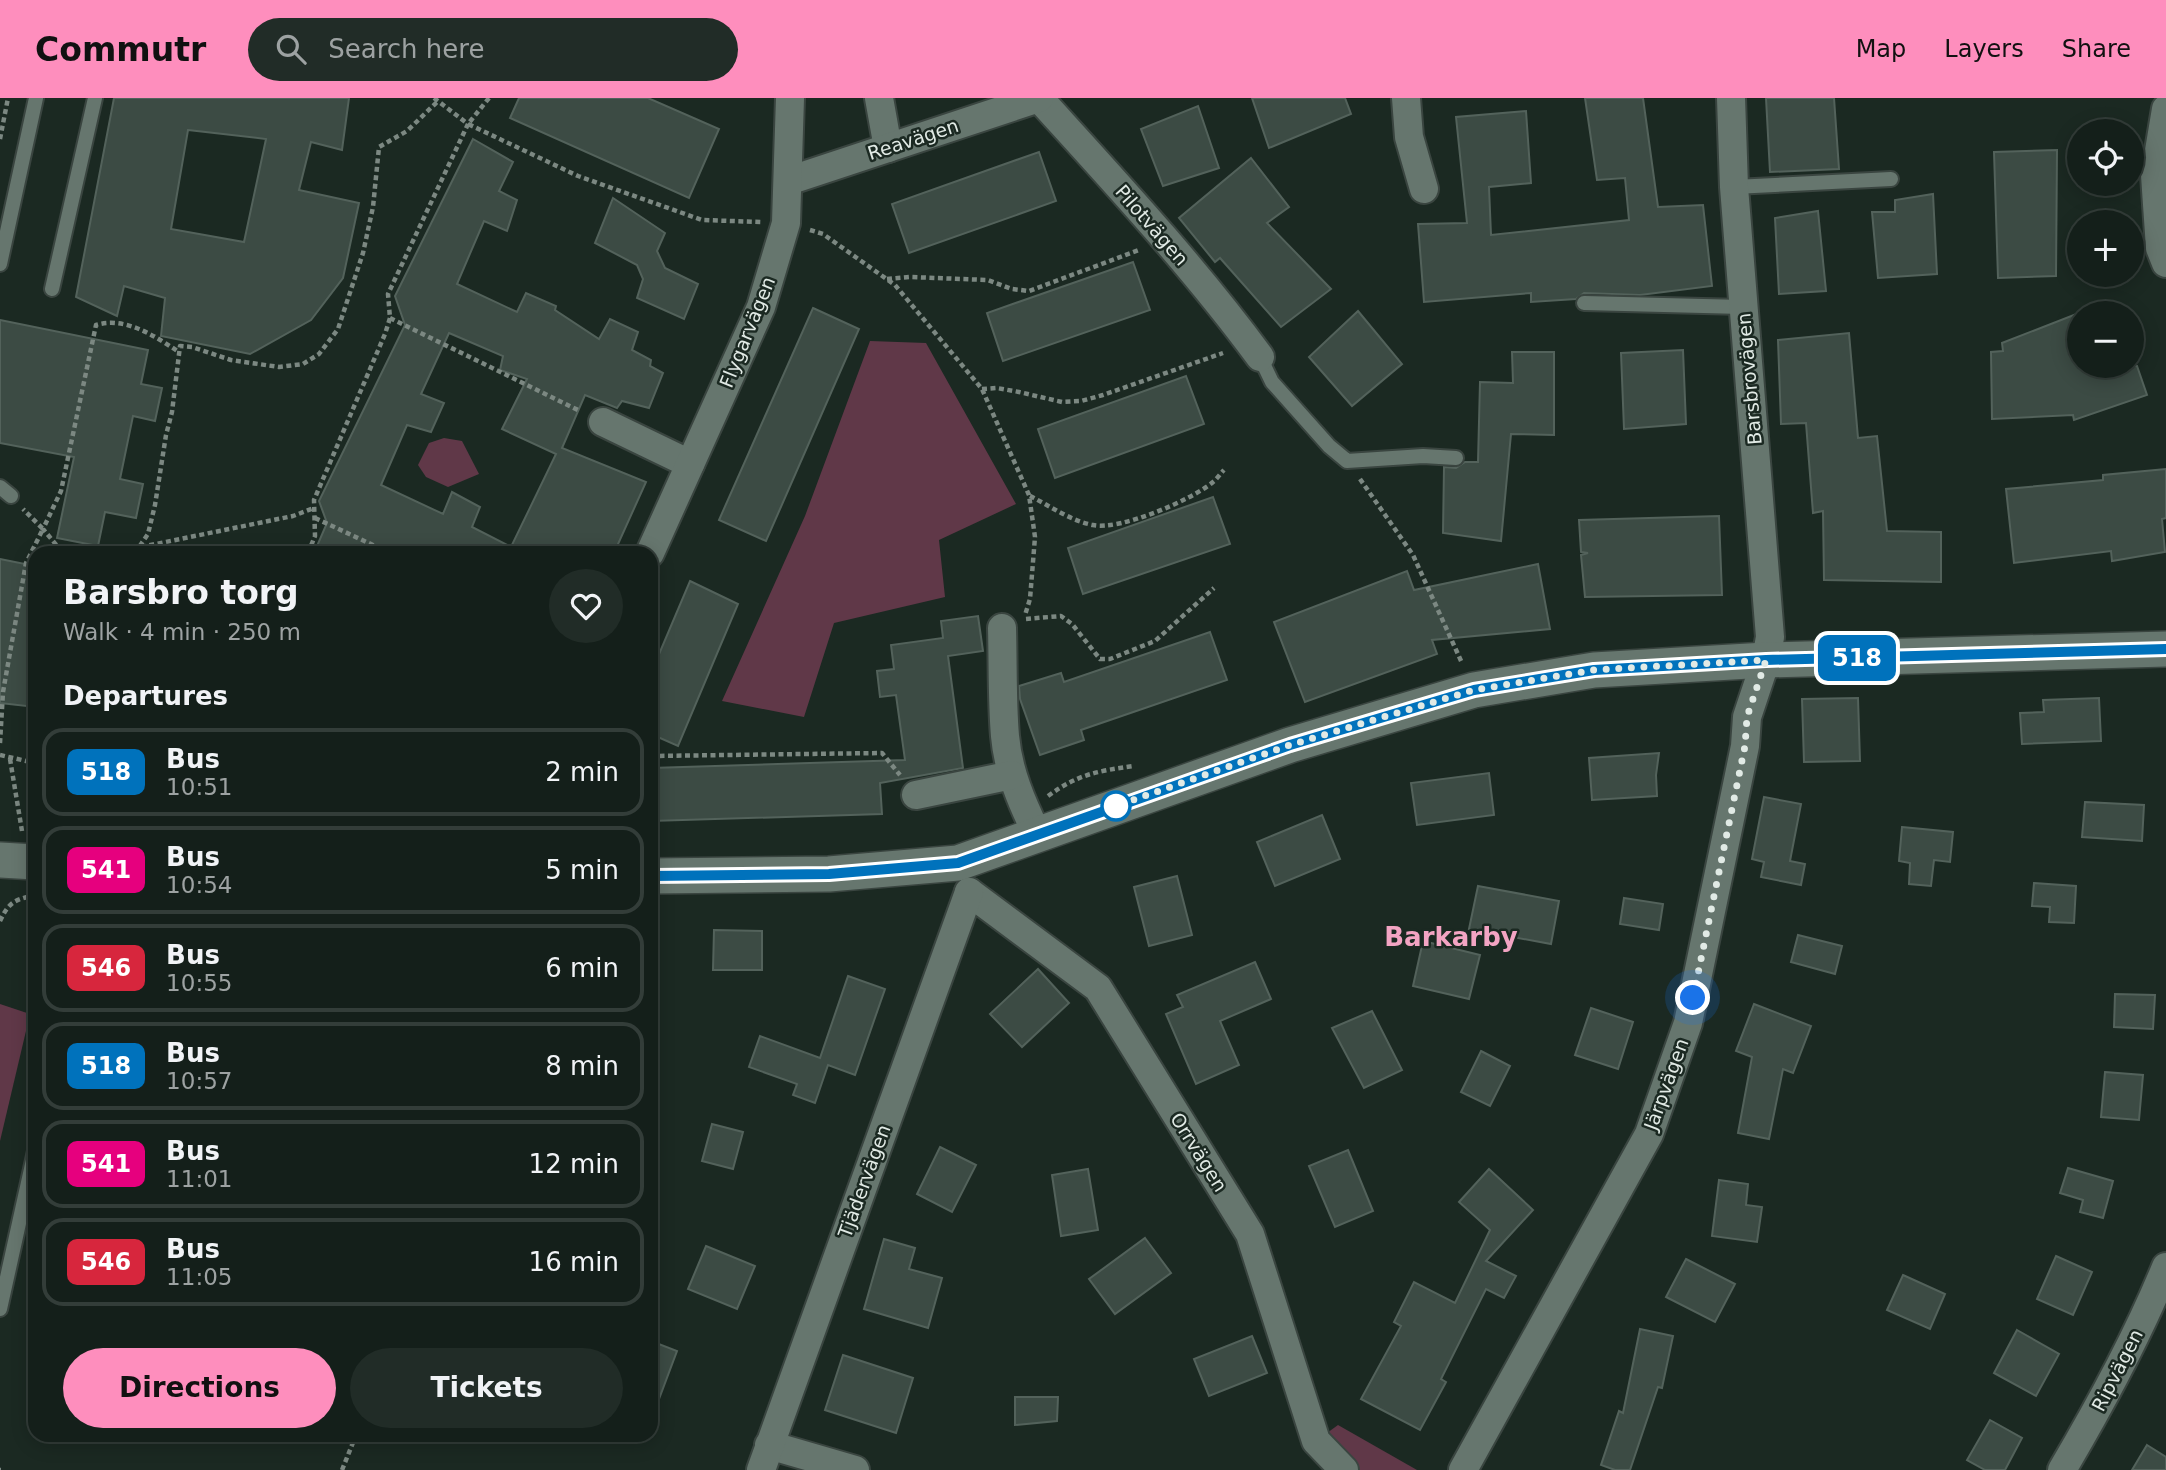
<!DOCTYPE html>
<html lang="en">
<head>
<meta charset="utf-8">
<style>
  :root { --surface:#141f1a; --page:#212c27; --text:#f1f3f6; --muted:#9da2a2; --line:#333d39; --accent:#fe8ebd }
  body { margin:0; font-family:"DejaVu Sans",sans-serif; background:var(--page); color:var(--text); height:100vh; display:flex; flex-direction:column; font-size:26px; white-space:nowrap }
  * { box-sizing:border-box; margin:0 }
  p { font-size:23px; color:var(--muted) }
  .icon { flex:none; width:38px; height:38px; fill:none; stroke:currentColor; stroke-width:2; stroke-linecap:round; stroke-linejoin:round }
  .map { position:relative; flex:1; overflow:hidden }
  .details { position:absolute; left:28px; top:448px; width:630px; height:896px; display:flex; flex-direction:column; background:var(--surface); border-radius:21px; box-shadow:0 4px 18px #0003,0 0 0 2px var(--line) }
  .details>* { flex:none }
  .badge { padding:0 14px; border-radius:10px; font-size:24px; line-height:46px }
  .controls { position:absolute; left:2067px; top:21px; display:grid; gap:14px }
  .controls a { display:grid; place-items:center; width:77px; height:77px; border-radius:50%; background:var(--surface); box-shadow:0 4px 18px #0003,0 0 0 2px var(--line); font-size:35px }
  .you { position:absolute; width:35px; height:35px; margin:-18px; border:5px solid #fff; border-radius:50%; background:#1a73e8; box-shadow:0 0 0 10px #1a73e833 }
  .map>.badge { position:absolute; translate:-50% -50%; box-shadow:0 0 0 4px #fff }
  h2 { padding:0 35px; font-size:26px; line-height:63px }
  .round { display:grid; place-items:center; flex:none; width:74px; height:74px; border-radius:37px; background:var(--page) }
  .overview { display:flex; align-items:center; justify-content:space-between; height:119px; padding:0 35px }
  h1 { font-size:33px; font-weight:700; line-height:52px }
  .action { display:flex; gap:14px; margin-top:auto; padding:14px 35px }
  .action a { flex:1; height:80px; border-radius:42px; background:var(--accent); color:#111; font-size:28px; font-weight:700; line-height:80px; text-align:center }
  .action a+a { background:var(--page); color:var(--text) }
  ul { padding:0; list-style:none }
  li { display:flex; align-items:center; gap:21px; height:88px; margin:0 14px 10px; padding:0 21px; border:4px solid var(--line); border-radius:21px }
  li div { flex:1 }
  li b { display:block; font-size:26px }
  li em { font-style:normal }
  li .badge { min-width:77px; font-weight:700; text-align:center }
  header { display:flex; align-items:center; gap:42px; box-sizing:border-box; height:98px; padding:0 35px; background:var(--accent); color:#111 }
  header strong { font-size:33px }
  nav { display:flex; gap:38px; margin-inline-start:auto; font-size:24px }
  .search { width:490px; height:63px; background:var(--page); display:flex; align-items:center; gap:18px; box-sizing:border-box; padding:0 24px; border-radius:38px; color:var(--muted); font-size:26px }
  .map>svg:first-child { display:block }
  .green { fill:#603848 }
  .building { fill:#3c4b44; stroke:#53625b; stroke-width:2; fill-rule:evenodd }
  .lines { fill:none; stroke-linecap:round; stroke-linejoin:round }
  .service-casing { stroke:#3a4540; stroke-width:18 }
  .minor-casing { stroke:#3a4540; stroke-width:32 }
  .tertiary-casing { stroke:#3a4540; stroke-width:38 }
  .path { stroke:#7c8882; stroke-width:4.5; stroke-dasharray:5 3.5; stroke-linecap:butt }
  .service { stroke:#66766e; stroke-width:14 }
  .minor { stroke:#66766e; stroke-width:28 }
  .tertiary { stroke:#66766e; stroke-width:35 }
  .line-casing { stroke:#fff; stroke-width:16 }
  .line { stroke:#0072bc; stroke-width:10 }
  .walk { stroke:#e1eae5; stroke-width:7; stroke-dasharray:0 12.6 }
  .stop-dot { fill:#fff; stroke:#0072bc; stroke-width:3.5 }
  .labels { text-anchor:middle; stroke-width:5; stroke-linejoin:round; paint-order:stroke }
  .street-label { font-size:19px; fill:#e1eae5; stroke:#1b2922 }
  .district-label { font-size:26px; font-weight:bold; fill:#f3a4c3; stroke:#1b2922 }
</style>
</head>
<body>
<header>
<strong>Commutr</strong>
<div class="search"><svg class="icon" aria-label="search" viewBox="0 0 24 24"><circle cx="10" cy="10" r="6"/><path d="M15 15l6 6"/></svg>Search here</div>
<nav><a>Map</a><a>Layers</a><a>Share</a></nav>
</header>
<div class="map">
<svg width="2166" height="1372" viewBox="0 0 2166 1372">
  <rect width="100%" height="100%" fill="#1b2922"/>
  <g class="green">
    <path d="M 870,243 L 926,245 L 1016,406 L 939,442 L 945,499 L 834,525 L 804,619 L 722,603 L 805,418 Z"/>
    <path d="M 444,340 L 462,343 L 479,376 L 448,389 L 426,379 L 418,367 L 429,345 Z"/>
    <path d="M 0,906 L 30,916 L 0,1043 Z"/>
    <path d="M 1338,1327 L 1417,1372 L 1359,1372 L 1327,1335 Z"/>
  </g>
  <g class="building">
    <path d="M 114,0 L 349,0 L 342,52 L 311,44 L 299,92 L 359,105 L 343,180 L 311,222 L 250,256 L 161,238 L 165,200 L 124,188 L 117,218 L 76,199 ZM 188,32 L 266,41 L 244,144 L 171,131 Z"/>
    <path d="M 519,0 L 648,0 L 719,31 L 689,100 L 510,20 Z"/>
    <path d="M 1252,0 L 1345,0 L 1351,16 L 1269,50 Z"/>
    <path d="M 1585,0 L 1643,0 L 1658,109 L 1703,107 L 1712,188 L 1640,197 L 1584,195 L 1576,201 L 1531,204 L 1531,195 L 1424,204 L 1418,126 L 1467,125 L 1456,19 L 1526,13 L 1531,85 L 1489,89 L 1491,137 L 1629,122 L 1625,80 L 1597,82 Z"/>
    <path d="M 1766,0 L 1834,0 L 1839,71 L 1770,74 Z"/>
    <path d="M 1198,8 L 1219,70 L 1163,88 L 1141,31 Z"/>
    <path d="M 473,41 L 513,64 L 499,93 L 517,102 L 507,133 L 484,123 L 457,186 L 517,214 L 526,195 L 556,208 L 555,212 L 599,241 L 610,221 L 638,234 L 632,252 L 651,262 L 650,268 L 663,275 L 649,310 L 622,303 L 617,310 L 585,297 L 562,350 L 646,384 L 614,455 L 314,455 L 327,425 L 319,403 L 405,227 L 395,198 ZM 449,235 L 503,258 L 500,272 L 527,281 L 502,331 L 556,356 L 511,449 L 472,429 L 480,409 L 452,394 L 443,416 L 381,387 L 407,327 L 431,334 L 444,305 L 421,296 Z"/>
    <path d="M 2057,52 L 2056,178 L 1998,180 L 1994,54 Z"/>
    <path d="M 1039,54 L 1056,103 L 909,155 L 892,106 Z"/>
    <path d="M 1251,60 L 1289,109 L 1267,125 L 1331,191 L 1281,229 L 1220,160 L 1215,164 L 1179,120 Z"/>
    <path d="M 1933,96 L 1937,176 L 1878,180 L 1872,114 L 1895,114 L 1895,102 Z"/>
    <path d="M 613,100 L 665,135 L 657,153 L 665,170 L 698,186 L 684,221 L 637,200 L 643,181 L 637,167 L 595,145 Z"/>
    <path d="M 1818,113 L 1826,193 L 1779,196 L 1775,120 Z"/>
    <path d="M 1133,164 L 1150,212 L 1003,263 L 987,215 Z"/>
    <path d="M 813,210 L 859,231 L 766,443 L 719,422 Z"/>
    <path d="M 1358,213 L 1402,266 L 1352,308 L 1309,259 Z"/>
    <path d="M 2079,215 L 2079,268 L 2137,268 L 2147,297 L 2074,322 L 2073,317 L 1992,321 L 1991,254 L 2003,253 L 2002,245 Z"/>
    <path d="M 0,222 L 148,252 L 141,286 L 162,290 L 155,323 L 133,318 L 120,381 L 143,386 L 136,420 L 105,414 L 98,448 L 57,440 L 74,359 L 0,345 Z"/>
    <path d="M 1849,235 L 1858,340 L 1877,338 L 1887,433 L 1941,434 L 1941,484 L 1824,482 L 1823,413 L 1813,415 L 1806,325 L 1781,326 L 1778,242 Z"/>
    <path d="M 1683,252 L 1686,326 L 1624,331 L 1621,255 Z"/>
    <path d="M 1512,254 L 1554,254 L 1554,337 L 1511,336 L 1501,443 L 1443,435 L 1444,369 L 1456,370 L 1465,364 L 1478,364 L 1480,284 L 1513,285 Z"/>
    <path d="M 1186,278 L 1204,326 L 1055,380 L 1038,331 Z"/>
    <path d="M 2166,371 L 2166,420 L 2162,421 L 2165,454 L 2112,463 L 2111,453 L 2014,465 L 2006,391 L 2103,382 L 2103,377 Z"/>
    <path d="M 1213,399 L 1230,446 L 1083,496 L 1068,450 Z"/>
    <path d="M 1719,418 L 1722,497 L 1585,499 L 1581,457 L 1588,455 L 1581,454 L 1579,422 Z"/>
    <path d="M 0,461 L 35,468 L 35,609 L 0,605 Z"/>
    <path d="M 1538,466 L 1550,531 L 1432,542 L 1437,556 L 1305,604 L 1274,524 L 1407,473 L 1414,492 Z"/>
    <path d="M 690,483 L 738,506 L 678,648 L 651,636 L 651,575 Z"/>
    <path d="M 978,518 L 983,553 L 948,558 L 963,670 L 880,685 L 882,716 L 651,723 L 651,670 L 905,662 L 896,597 L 880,599 L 877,573 L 894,571 L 891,547 L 943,540 L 941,523 Z"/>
    <path d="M 1210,534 L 1227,582 L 1081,632 L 1084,642 L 1040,657 L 1020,601 L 1019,588 L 1061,575 L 1064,584 Z"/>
    <path d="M 1858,600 L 1860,663 L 1804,664 L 1802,601 Z"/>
    <path d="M 2099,600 L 2101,643 L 2022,646 L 2020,615 L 2044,614 L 2043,602 Z"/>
    <path d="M 1659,655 L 1656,677 L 1657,698 L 1592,702 L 1589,660 Z"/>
    <path d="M 1489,675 L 1494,717 L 1417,727 L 1411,685 Z"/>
    <path d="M 1764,699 L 1801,706 L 1790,763 L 1805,766 L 1801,787 L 1761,779 L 1764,764 L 1752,761 Z"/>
    <path d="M 2085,704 L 2144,707 L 2142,743 L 2082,739 Z"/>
    <path d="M 1322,717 L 1340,761 L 1275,788 L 1257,744 Z"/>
    <path d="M 1902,729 L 1953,734 L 1950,764 L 1934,762 L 1931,788 L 1909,786 L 1910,765 L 1899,763 Z"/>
    <path d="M 1177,778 L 1192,837 L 1149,848 L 1134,789 Z"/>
    <path d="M 2034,785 L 2076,788 L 2074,825 L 2049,824 L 2050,809 L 2032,808 Z"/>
    <path d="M 1478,788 L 1559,803 L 1551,846 L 1469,831 Z"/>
    <path d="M 1624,800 L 1663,806 L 1659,832 L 1620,826 Z"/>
    <path d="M 714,832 L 762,833 L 762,872 L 713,872 Z"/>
    <path d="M 1798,837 L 1842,848 L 1835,876 L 1791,864 Z"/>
    <path d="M 1423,843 L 1480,857 L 1469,901 L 1413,888 Z"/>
    <path d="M 1255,864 L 1271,901 L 1220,923 L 1239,967 L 1196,986 L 1166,916 L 1183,909 L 1177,897 Z"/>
    <path d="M 1038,871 L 1069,905 L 1022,949 L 990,916 Z"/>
    <path d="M 848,878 L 885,891 L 855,977 L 828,967 L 815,1005 L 793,997 L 797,986 L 749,969 L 760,938 L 820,960 Z"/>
    <path d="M 2115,896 L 2155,897 L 2153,931 L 2114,929 Z"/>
    <path d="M 1754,906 L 1811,928 L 1793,975 L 1783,971 L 1769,1041 L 1738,1035 L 1752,959 L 1736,953 Z"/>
    <path d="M 1591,910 L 1633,924 L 1618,971 L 1575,957 Z"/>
    <path d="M 1372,913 L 1402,972 L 1364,990 L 1332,930 Z"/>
    <path d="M 1481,953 L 1510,968 L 1490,1008 L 1461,994 Z"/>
    <path d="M 2105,974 L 2143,977 L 2139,1022 L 2101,1019 Z"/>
    <path d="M 712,1026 L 743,1034 L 733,1071 L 702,1063 Z"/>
    <path d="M 940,1049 L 976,1067 L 952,1114 L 917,1096 Z"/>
    <path d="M 1348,1052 L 1373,1113 L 1335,1129 L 1309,1068 Z"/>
    <path d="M 2068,1070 L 2113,1083 L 2103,1120 L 2080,1114 L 2083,1102 L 2060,1095 Z"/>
    <path d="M 1088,1071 L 1098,1132 L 1061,1138 L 1052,1077 Z"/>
    <path d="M 1489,1071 L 1533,1112 L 1486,1163 L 1516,1178 L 1504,1200 L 1486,1191 L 1441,1281 L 1446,1284 L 1420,1332 L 1361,1301 L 1401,1228 L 1394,1224 L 1414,1184 L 1455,1205 L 1490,1132 L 1459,1104 Z"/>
    <path d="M 1719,1082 L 1748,1086 L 1746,1107 L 1762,1109 L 1757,1144 L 1712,1138 Z"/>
    <path d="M 1145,1140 L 1171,1175 L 1115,1216 L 1089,1181 Z"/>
    <path d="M 884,1141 L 915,1150 L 909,1171 L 942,1180 L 928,1230 L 864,1211 Z"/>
    <path d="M 706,1148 L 755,1168 L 737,1211 L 688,1191 Z"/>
    <path d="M 2056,1158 L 2092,1174 L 2073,1217 L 2037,1201 Z"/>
    <path d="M 1686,1161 L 1735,1186 L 1715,1224 L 1666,1199 Z"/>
    <path d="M 1903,1177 L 1945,1196 L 1930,1231 L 1887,1212 Z"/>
    <path d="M 1640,1231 L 1673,1238 L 1662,1290 L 1658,1289 L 1630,1372 L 1615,1372 L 1601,1367 L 1619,1313 L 1623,1315 Z"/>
    <path d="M 2017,1232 L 2059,1256 L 2036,1298 L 1994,1275 Z"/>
    <path d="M 1252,1238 L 1267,1275 L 1209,1298 L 1194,1261 Z"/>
    <path d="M 651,1243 L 677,1253 L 653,1317 L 651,1317 Z"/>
    <path d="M 843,1257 L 913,1280 L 896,1335 L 825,1312 Z"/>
    <path d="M 1015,1299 L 1058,1299 L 1057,1323 L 1015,1327 Z"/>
    <path d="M 1990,1322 L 2022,1340 L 2005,1372 L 1985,1372 L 1967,1362 Z"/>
    <path d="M 2147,1347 L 2166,1359 L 2166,1372 L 2132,1372 Z"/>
  </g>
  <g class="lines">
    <defs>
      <g id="service">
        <path d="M 1734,89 L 1891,81"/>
        <path d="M 0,166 L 36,0"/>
        <path d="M 52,191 L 95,0"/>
        <path d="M 1584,205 L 1743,209"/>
        <path d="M 1260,259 L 1272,284 L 1329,348 L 1347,363 L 1423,358 L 1456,360"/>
        <path d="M 0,389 L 11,398"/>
        <path d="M 0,1211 L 35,1053"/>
      </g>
      <g id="minor">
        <path d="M 879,0 L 888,50"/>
        <path d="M 1039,0 C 1115,84 1193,168 1260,259"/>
        <path d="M 1406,0 L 1409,39 L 1424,91"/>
        <path d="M 2166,11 L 2155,77 L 2160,150 L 2166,165"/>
        <path d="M 788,83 L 1039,0"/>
        <path d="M 603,324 L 690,366"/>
        <path d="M 650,455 L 761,209 L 786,125 L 790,0"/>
        <path d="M 1002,530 C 1003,566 1002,603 1005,638 C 1008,673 1022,705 1037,736"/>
        <path d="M 916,697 L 1012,677"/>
        <path d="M 969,794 L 1098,890 L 1250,1136 L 1316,1343 L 1344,1372"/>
        <path d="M 769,1347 L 855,1372"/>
        <path d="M 761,1372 L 969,794"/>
        <path d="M 1463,1372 L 1649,1036 L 1688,925 L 1745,648 L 1747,619 L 1766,562 L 1770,539 L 1734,89 L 1731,0"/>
        <path d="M 2062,1372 C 2101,1306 2137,1240 2166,1169"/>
      </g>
      <g id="tertiary">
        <path d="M 0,762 L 35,764"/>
        <path d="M 651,778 L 829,776 L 958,765 L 1290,647 L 1474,592 L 1594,572 L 1766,562 L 2166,551"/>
      </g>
    </defs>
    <use href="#service" class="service-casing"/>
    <use href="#minor" class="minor-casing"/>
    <use href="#tertiary" class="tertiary-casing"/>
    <g class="path">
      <path d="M 489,0 L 468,26 L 578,78 L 702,122 L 761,124"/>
      <path d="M 0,41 L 8,0"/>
      <path d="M 810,132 L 823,136 L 895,187 L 982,291 L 1029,397 L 1035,439 L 1030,501 L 1025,517"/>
      <path d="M 887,181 L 910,179 L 988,182 L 1012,191 L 1029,193 L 1139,152"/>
      <path d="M 390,220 L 580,313"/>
      <path d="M 982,291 L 997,290 L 1019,294 L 1062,304 L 1081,303 L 1103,297 L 1223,255"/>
      <path d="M 1360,381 L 1413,457 L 1462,565"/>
      <path d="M 1030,398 C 1050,408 1071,423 1093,427 C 1119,433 1192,402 1213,384 C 1217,381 1220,376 1224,372"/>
      <path d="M 315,420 L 390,455"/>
      <path d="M 141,449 L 293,418 L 314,410"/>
      <path d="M 80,455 L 58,449 L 43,431 L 61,393 L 96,227 C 126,218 156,239 179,254"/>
      <path d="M 135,455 L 148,436 L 155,407 L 166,337 L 172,314 L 180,248 L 192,249 L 231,262 L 279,269 L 303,266 L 319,256 L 338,231 L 363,155 L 373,109 L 379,49 L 407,33 L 437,4"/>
      <path d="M 308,455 L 315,438 L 314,402 L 385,236 L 390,220 L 388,196 L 468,26 L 434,0"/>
      <path d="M 1026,521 L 1061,518 L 1072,526 L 1100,561 L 1110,561 L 1155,543 L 1214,490"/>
      <path d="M 0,645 L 3,594 L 26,465 L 43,431 L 23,411"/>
      <path d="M 0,657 L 35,665"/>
      <path d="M 651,658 L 882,655 L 900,677"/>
      <path d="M 10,661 L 22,733"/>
      <path d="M 1048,698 C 1078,676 1098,673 1134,668"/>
      <path d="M 0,823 C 9,804 14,802 35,797"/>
      <path d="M 0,1372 L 1,1372"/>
      <path d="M 342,1372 L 356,1337"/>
    </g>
    <use href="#service" class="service"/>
    <use href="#minor" class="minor"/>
    <use href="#tertiary" class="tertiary"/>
  </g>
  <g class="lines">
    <defs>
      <path id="line" d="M 651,778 L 829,776 L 958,765 L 1290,647 L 1474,592 L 1594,572 L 1766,562 L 2166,551"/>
    </defs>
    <use href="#line" class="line-casing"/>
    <use href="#line" class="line"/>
    <path class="walk" d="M 1116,708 L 1113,709 L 1290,647 L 1474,592 L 1594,572 L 1766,562 L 1747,619 L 1745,648 L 1693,900"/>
  </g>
  <circle class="stop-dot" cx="1116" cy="708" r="14"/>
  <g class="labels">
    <g class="street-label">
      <text transform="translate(913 41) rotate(-18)" y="7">Reavägen</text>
      <text transform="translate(1152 127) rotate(49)" y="7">Pilotvägen</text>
      <text transform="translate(747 234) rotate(-68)" y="7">Flygarvägen</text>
      <text transform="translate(1749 281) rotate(-95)" y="7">Barsbrovägen</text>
      <text transform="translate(1666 986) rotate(-70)" y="7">Järpvägen</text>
      <text transform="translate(1199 1054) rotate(58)" y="7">Orrvägen</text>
      <text transform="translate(864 1083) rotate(-70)" y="7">Tjädervägen</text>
      <text transform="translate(2117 1272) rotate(-63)" y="7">Ripvägen</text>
    </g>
    <g class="district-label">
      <text x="1451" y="848">Barkarby</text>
    </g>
  </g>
</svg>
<div class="controls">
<a><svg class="icon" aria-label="locate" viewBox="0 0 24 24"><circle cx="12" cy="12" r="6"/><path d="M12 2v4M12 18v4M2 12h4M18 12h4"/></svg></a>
<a>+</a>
<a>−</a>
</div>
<div class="you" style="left:1693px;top:900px"></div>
<b class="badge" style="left:1857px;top:560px;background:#0072bc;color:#fff">518</b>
<section class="details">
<div class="overview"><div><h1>Barsbro torg</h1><p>Walk · 4 min · 250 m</p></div><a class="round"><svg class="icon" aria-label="heart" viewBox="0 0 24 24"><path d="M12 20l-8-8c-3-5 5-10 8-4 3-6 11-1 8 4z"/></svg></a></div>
<h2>Departures</h2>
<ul>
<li><span class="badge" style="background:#0072bc;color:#fff">518</span><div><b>Bus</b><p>10:51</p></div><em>2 min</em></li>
<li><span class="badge" style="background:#e6007e;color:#fff">541</span><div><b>Bus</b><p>10:54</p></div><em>5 min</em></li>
<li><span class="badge" style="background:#d7263d;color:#fff">546</span><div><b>Bus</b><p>10:55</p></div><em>6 min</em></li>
<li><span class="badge" style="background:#0072bc;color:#fff">518</span><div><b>Bus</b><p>10:57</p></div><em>8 min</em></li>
<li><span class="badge" style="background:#e6007e;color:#fff">541</span><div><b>Bus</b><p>11:01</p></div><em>12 min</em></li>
<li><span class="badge" style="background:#d7263d;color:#fff">546</span><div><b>Bus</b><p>11:05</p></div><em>16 min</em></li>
</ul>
<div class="action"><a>Directions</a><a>Tickets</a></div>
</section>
</div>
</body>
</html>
